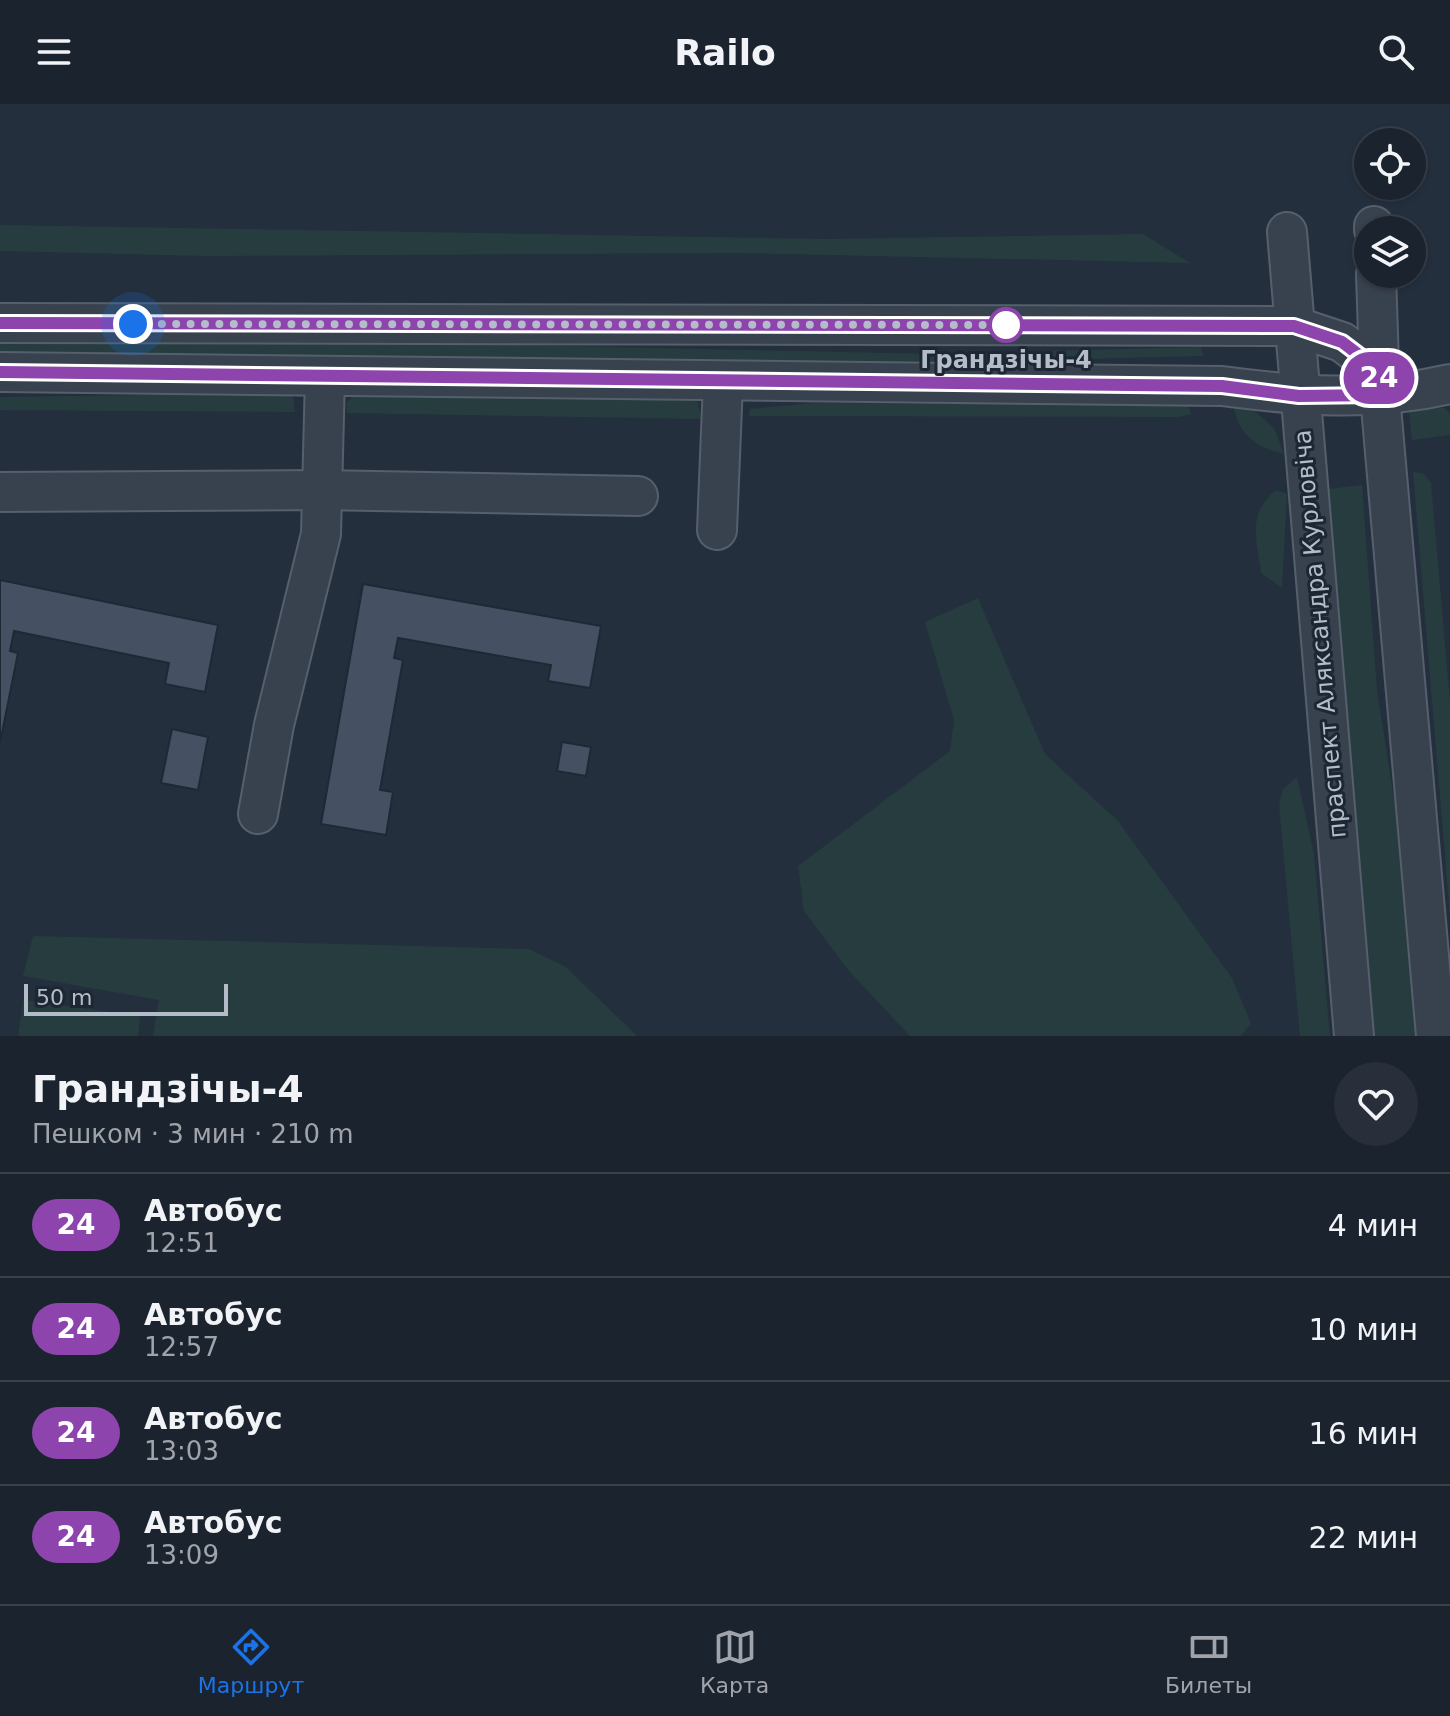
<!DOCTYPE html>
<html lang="ru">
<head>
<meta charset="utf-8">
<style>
  :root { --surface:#1b232e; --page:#282f3a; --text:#f1f3f6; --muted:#a0a4aa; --line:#39404a; --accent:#1a73e8 }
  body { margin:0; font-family:"DejaVu Sans",sans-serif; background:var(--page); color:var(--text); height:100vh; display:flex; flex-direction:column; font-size:30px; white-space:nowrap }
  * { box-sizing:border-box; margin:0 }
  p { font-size:26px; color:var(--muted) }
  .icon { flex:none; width:44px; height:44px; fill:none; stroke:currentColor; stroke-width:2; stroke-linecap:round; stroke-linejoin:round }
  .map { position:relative; height:932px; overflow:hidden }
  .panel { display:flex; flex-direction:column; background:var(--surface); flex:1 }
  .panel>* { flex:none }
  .badge { padding:0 16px; border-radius:26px; font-size:28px; line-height:52px }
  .buttons { position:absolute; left:1354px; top:24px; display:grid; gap:16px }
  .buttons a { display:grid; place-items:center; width:72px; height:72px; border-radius:50%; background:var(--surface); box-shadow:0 2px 6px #0004,0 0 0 2px var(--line); font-size:40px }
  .scale { position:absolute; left:24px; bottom:20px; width:204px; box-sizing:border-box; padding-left:8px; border:4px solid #b4bcc9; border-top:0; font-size:22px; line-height:28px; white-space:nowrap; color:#b4bcc9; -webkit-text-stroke:6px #1d2633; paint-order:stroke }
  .you { position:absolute; width:40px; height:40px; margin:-20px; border:6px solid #fff; border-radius:50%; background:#1a73e8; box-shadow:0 0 0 12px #1a73e833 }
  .map>.badge { position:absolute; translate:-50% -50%; box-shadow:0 0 0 4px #fff }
  .round { display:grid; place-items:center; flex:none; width:84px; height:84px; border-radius:42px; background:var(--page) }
  .summary { display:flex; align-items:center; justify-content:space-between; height:136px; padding:0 32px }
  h1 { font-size:38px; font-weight:600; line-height:60px }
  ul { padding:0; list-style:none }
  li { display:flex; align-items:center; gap:24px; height:104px; padding:0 32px; border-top:2px solid var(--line) }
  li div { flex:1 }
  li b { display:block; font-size:30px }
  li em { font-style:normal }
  li .badge { min-width:88px; font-weight:700; text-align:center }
  header { display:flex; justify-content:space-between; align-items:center; height:104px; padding:0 32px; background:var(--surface); font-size:36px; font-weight:600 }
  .dock { display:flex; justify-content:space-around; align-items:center; height:112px; border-top:2px solid var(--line); background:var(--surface); font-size:22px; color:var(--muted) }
  .dock a { display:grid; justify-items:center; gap:4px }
  .dock .on { color:var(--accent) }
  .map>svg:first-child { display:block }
  .green { fill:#263c3f }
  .building { fill:#455162; stroke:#1f2835; stroke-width:2 }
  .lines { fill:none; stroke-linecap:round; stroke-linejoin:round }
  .minor-casing { stroke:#565f6c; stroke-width:42 }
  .minor { stroke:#38414e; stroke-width:38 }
  .line-casing { stroke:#fff; stroke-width:18 }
  .line { stroke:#8e44ad; stroke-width:12 }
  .walk { stroke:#b4bcc9; stroke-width:8; stroke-dasharray:0 14.4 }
  .stop-dot { fill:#fff; stroke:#8e44ad; stroke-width:4 }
  .labels { text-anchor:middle; stroke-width:6; stroke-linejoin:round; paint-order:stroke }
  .stop-label { font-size:24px; font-weight:bold; fill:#b4bcc9; stroke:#1d2633 }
  .street-label { font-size:24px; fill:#b4bcc9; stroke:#1d2633 }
</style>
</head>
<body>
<header><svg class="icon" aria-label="menu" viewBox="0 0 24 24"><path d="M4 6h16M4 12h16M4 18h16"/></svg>Railo<svg class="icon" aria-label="search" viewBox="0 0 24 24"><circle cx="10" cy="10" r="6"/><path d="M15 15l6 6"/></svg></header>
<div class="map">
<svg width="1450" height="932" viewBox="0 0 1450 932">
  <rect width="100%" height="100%" fill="#242f3e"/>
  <g class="green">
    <path d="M 0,121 L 828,135 L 1143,130 L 1190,159 L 741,149 L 206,152 L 0,147 Z"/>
    <path d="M 0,240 L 477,240 L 935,250 L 1201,243 L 1203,252 L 934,259 L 0,249 Z"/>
    <path d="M 284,289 L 293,293 L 295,308 L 0,306 L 0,293 Z"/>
    <path d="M 356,290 L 691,291 L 698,299 L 701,315 L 347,309 L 346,299 Z"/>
    <path d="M 813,299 L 1188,301 L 1191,310 L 1180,313 L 749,312 L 750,305 Z"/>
    <path d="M 1408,301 L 1445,304 L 1450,310 L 1450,331 L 1412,336 Z"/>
    <path d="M 1249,302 L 1274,324 L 1284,350 C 1257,343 1240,333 1234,304 Z"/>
    <path d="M 1413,368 L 1423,369 L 1431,379 L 1450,598 L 1450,813 Z"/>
    <path d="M 1362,381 L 1377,586 L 1395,702 L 1415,932 L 1375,932 L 1328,385 Z"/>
    <path d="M 1276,386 L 1287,390 L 1282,484 L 1261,469 C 1257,435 1246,411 1276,386 Z"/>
    <path d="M 978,494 L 1045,650 L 1118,717 L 1232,874 L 1251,919 L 1241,932 L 910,932 L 849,867 L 804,807 L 798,762 L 950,647 L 954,616 L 925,518 Z"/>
    <path d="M 1297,673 L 1314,750 L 1330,932 L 1300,932 L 1279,700 L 1283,685 Z"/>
    <path d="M 33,832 L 529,845 L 566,863 L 637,932 L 153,932 L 159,896 L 23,872 Z"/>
    <path d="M 23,896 L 140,912 L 138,932 L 18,932 Z"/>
  </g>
  <g class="building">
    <path d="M 0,476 L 218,521 L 205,588 L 165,580 L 169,559 L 14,527 L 10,547 L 18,549 L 0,639 Z"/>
    <path d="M 363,480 L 601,522 L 590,584 L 548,577 L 551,561 L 398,534 L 394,554 L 403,556 L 380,686 L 393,688 L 386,731 L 321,720 Z"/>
    <path d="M 172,625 L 208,633 L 198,686 L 161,679 Z"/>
    <path d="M 562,638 L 591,643 L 586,672 L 557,667 Z"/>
  </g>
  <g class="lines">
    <defs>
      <g id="minor">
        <path d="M 1374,122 L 1374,126"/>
        <path d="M 1287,128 L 1354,932"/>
        <path d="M 1376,170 L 1380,291 L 1436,932"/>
        <path d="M 0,219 L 1294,222 L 1342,238 L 1379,266"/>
        <path d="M 0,268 L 1222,282 C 1298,292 1374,298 1450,280"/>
        <path d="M 0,388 L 320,386 L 638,392"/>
        <path d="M 717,426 L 723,278"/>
        <path d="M 258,710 L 274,621 L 321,430 L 325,272"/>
      </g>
    </defs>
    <use href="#minor" class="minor-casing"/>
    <use href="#minor" class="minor"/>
  </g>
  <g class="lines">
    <defs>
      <path id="line" d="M 0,219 L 1294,222 L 1342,238 L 1379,266 L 1380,291 L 1299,292 L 1222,282 L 0,268"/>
    </defs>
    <use href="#line" class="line-casing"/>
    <use href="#line" class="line"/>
    <path class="walk" d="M 133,220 L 1006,221"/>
  </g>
  <circle class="stop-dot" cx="1006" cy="221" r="16"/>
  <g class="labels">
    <g class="stop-label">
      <text x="1006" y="264">Грандзічы-4</text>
    </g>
    <g class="street-label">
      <text transform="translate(1320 530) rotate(-95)" y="8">праспект Аляксандра Курловіча</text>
    </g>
  </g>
</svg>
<div class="buttons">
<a><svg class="icon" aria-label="locate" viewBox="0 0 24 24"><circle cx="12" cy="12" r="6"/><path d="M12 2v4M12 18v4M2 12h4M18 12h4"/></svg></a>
<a><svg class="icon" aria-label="layers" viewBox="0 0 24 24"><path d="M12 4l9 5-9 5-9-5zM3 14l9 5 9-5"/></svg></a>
</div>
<div class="scale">50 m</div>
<div class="you" style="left:133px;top:220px"></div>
<b class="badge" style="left:1379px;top:274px;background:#8e44ad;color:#fff">24</b>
</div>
<section class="panel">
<div class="summary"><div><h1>Грандзічы-4</h1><p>Пешком · 3 мин · 210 m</p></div><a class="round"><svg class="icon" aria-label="heart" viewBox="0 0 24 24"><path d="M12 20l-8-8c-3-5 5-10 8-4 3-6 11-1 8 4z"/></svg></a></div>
<ul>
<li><span class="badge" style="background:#8e44ad;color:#fff">24</span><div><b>Автобус</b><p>12:51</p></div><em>4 мин</em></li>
<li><span class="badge" style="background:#8e44ad;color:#fff">24</span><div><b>Автобус</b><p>12:57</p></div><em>10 мин</em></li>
<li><span class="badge" style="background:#8e44ad;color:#fff">24</span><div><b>Автобус</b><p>13:03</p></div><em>16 мин</em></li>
<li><span class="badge" style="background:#8e44ad;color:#fff">24</span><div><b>Автобус</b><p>13:09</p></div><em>22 мин</em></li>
</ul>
</section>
<nav class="dock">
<a class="on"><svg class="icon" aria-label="directions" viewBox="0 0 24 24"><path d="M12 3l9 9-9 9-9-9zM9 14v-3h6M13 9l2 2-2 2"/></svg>Маршрут</a>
<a><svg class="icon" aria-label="map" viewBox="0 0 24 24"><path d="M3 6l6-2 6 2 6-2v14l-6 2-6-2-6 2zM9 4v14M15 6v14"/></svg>Карта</a>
<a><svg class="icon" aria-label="tickets" viewBox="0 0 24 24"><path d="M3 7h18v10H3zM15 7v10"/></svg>Билеты</a>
</nav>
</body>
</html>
